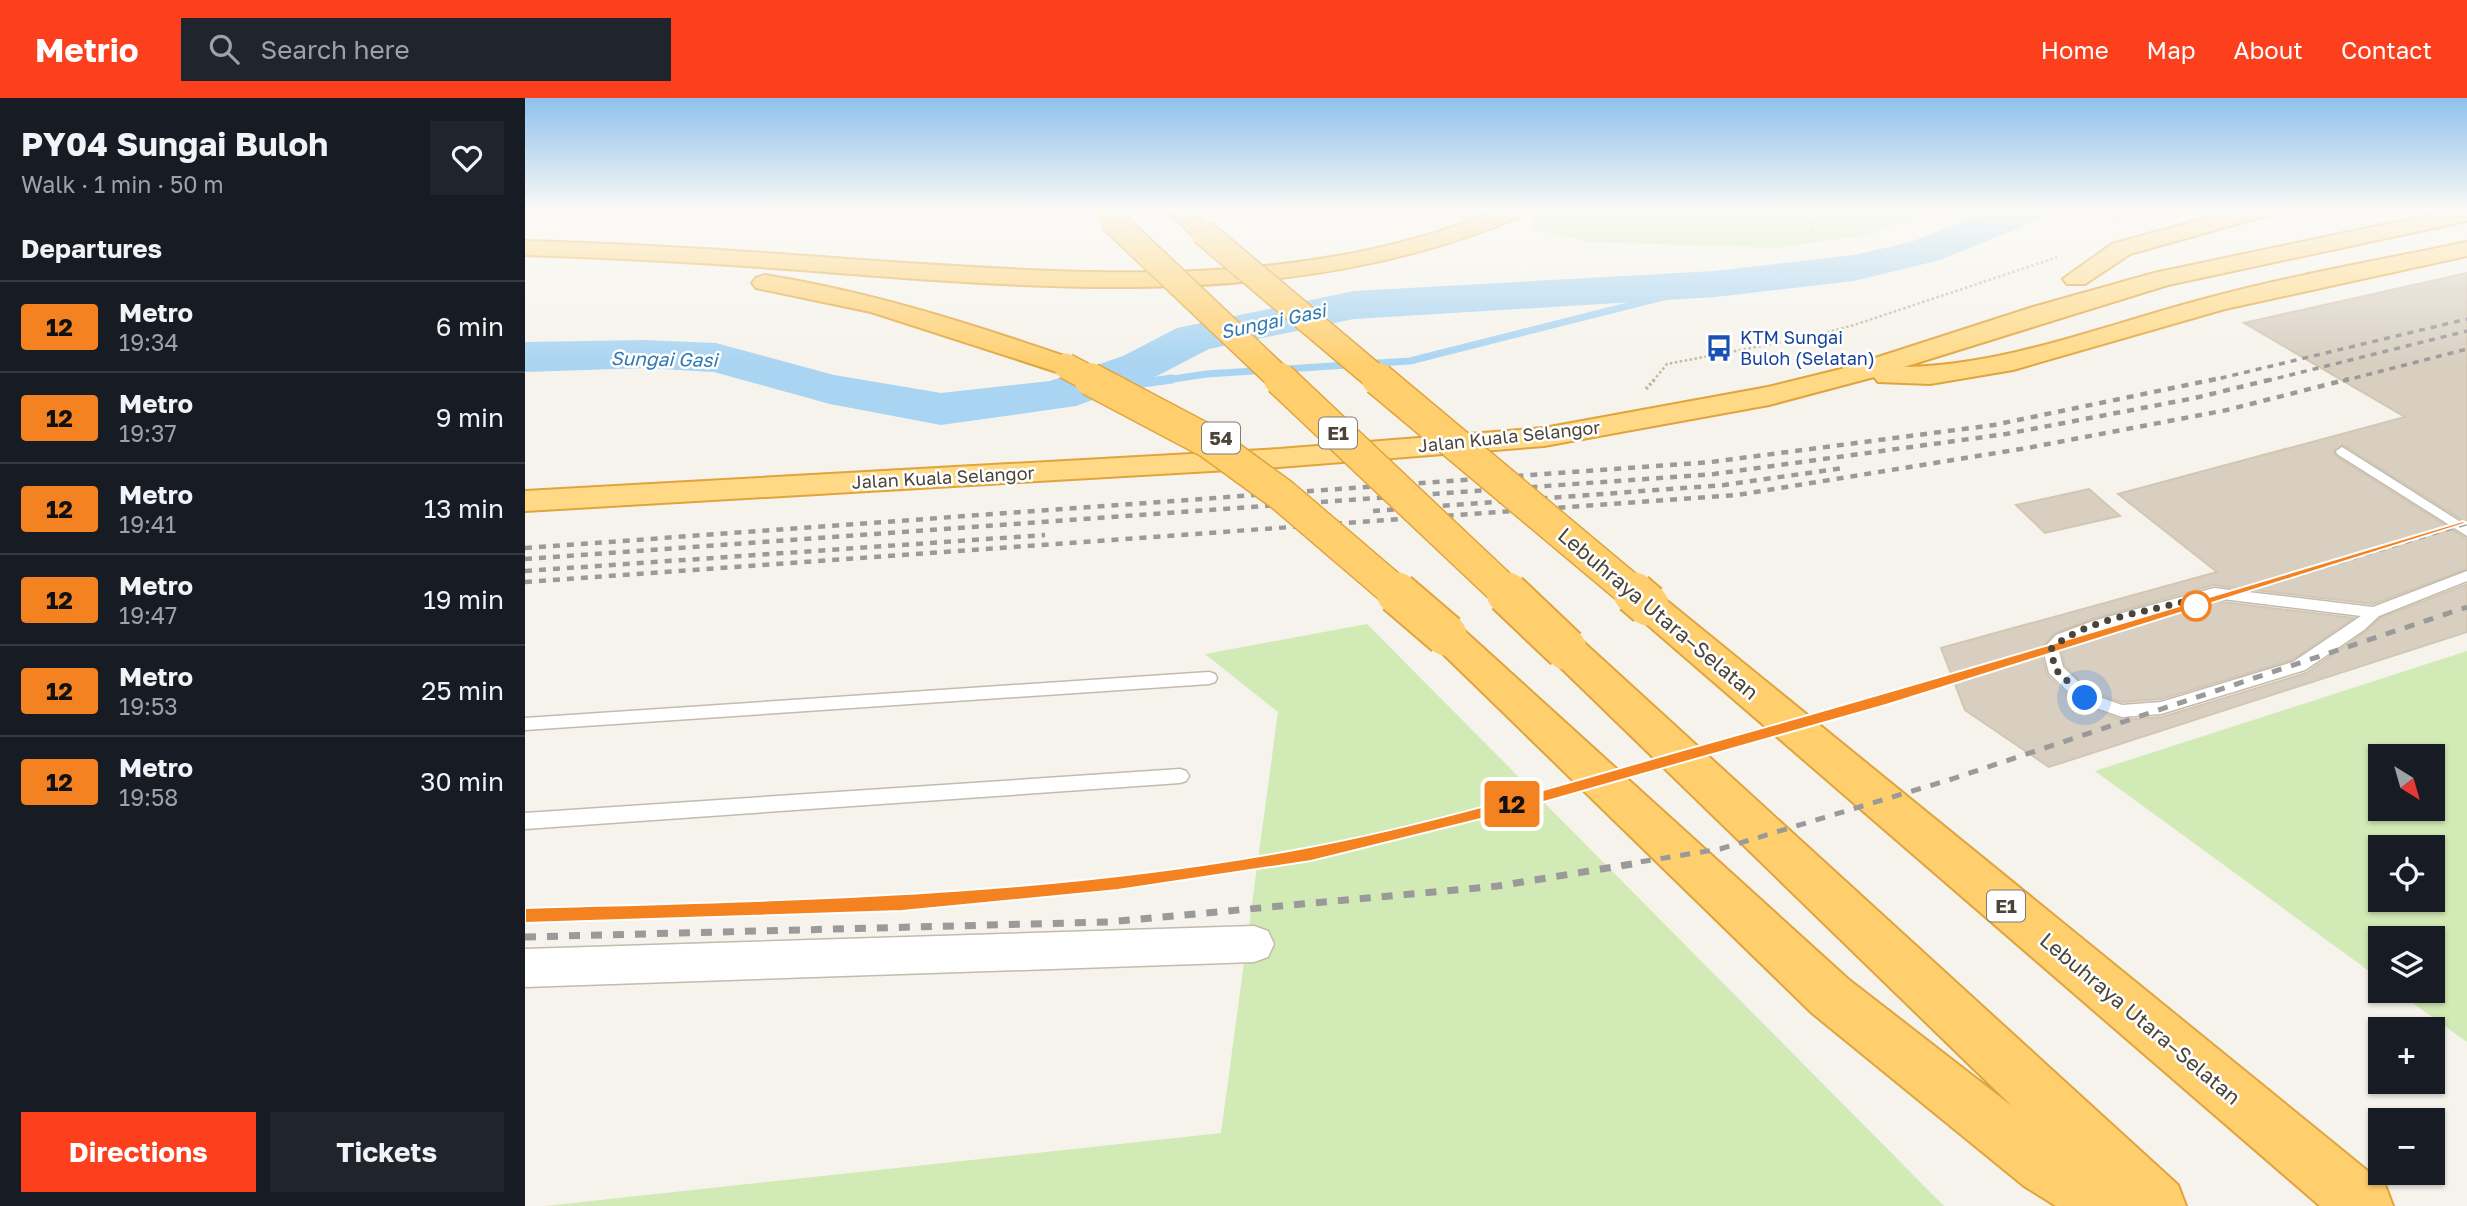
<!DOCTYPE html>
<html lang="en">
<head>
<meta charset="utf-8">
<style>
  :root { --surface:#171b24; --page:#20242c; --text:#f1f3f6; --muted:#9ea1a6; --line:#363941; --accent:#fc3f1d }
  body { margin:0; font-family:"Golos Text",sans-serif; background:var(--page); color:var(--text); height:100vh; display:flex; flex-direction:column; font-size:26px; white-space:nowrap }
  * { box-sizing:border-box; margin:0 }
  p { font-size:23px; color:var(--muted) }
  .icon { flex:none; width:38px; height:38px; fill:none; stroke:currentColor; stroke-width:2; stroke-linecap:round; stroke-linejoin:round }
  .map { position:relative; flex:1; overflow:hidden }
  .drawer { display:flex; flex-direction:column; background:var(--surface); width:525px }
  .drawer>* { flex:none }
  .badge { padding:0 14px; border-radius:5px; font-size:24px; line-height:46px }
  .needle { width:46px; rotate:143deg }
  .tools { position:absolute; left:1843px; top:646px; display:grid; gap:14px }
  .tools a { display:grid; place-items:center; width:77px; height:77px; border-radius:0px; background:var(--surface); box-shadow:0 2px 5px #0004; font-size:35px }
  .you { position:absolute; width:35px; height:35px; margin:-18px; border:5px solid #fff; border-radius:50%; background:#1a73e8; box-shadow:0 0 0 10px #1a73e833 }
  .map>.badge { position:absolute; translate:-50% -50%; box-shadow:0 0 0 4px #fff }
  h2 { padding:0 21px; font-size:26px; line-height:63px }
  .round { display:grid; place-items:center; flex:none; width:74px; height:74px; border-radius:0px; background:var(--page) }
  .summary { display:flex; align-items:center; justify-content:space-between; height:119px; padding:0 21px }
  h1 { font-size:33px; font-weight:700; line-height:52px }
  .cta { display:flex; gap:14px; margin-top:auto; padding:14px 21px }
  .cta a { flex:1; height:80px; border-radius:0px; background:var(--accent); color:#fff; font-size:28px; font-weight:700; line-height:80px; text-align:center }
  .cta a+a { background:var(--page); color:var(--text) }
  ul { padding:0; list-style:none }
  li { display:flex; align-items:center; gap:21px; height:91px; padding:0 21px; border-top:2px solid var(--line) }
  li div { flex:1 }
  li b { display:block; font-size:26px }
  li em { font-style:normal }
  li .badge { min-width:77px; font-weight:700; text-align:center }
  header { display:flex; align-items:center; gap:42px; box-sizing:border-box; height:98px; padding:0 35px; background:var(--accent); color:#fff }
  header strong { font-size:33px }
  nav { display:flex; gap:38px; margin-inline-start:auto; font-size:24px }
  .search { width:490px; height:63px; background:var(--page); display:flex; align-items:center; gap:18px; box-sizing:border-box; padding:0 24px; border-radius:0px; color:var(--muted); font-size:26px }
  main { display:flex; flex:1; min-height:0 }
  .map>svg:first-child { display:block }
  .green { fill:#d2eab5; fill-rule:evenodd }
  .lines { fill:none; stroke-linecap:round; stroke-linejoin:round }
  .stream-far1 { stroke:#a9d4f2; stroke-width:7 }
  .stream { stroke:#a9d4f2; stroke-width:9 }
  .river { fill:#a9d4f2; fill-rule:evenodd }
  .building { fill:#d8cfc1; stroke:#d3c7b4; stroke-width:2 }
  .service-casing { stroke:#c2bbae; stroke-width:3 }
  .minor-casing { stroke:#c2bbae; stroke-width:3 }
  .trunk-casing { stroke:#e0a43c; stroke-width:4 }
  .motorway-casing { stroke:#e0a43c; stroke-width:4 }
  .path-far1 { stroke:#c4b79f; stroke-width:2.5; stroke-dasharray:2.5 2.5; stroke-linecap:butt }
  .path { stroke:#c4b79f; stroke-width:3.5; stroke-dasharray:2.5 2.5; stroke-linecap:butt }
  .service { fill:#fff; fill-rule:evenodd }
  .minor { fill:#fff; fill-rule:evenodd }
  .trunk { fill:#ffd985; fill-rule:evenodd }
  .motorway { fill:#ffcf6e; fill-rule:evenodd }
  .rail-far3 { stroke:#9a9a9a; stroke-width:3.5; stroke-dasharray:6 6; stroke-linecap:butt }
  .rail-far2 { stroke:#9a9a9a; stroke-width:4.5; stroke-dasharray:7 7; stroke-linecap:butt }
  .rail-far1 { stroke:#9a9a9a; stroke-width:5; stroke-dasharray:10 10; stroke-linecap:butt }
  .rail { stroke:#9a9a9a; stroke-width:7; stroke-dasharray:11 11; stroke-linecap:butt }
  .motorway-bridge-far2-casing { stroke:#e0a43c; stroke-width:28; stroke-linecap:butt }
  .motorway-bridge-far1-casing { stroke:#e0a43c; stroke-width:35; stroke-linecap:butt }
  .motorway-bridge-casing { stroke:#e0a43c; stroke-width:45; stroke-linecap:butt }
  .motorway-bridge-far2 { stroke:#ffcf6e; stroke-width:25 }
  .motorway-bridge-far1 { stroke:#ffcf6e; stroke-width:32 }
  .motorway-bridge { stroke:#ffcf6e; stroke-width:41 }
  .line { fill:#f58220; stroke:#fff; stroke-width:2 }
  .walk { stroke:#4b4439; stroke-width:7; stroke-dasharray:0 12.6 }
  .stop-dot { fill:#fff; stroke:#f58220; stroke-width:3.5 }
  .labels { text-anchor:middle; stroke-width:5; stroke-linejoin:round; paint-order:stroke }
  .far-transit-label { font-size:18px; fill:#164399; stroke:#fff; text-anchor:start }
  .far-street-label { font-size:18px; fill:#4b4439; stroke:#fff }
  .far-water-label { font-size:19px; font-style:italic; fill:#2e7ab2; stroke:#fff }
  .shield { fill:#fff; stroke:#817c74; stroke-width:2 }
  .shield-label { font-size:19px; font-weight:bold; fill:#4b4439 }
  .street-label { font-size:21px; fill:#4b4439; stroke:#fff }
</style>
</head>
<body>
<header>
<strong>Metrio</strong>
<div class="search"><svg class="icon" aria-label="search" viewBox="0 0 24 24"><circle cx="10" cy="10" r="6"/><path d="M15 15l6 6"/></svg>Search here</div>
<nav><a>Home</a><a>Map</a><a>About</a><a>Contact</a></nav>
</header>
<main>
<section class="drawer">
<div class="summary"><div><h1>PY04 Sungai Buloh</h1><p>Walk · 1 min · 50 m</p></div><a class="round"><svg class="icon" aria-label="heart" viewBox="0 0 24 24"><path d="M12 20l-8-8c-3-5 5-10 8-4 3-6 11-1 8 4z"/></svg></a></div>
<h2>Departures</h2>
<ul>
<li><span class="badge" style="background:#f58220;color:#111">12</span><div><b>Metro</b><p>19:34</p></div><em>6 min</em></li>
<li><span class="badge" style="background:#f58220;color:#111">12</span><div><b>Metro</b><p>19:37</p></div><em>9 min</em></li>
<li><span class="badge" style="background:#f58220;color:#111">12</span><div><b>Metro</b><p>19:41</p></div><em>13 min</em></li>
<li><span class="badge" style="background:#f58220;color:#111">12</span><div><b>Metro</b><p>19:47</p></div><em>19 min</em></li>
<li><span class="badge" style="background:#f58220;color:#111">12</span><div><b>Metro</b><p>19:53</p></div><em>25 min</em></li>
<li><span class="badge" style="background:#f58220;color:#111">12</span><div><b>Metro</b><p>19:58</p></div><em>30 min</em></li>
</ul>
<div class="cta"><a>Directions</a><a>Tickets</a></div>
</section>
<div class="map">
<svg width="1942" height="1108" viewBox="0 0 1942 1108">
  <rect width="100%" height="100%" fill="#f6f3ec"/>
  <g class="green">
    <path d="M 1026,112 L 1408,112 L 1347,136 L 1253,150 L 1062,144 L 1008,131 L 1008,121 Z"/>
    <path d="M 842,526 L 1419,1108 L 20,1108 L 696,1035 L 753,614 L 680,556 Z"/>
    <path d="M 1942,553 L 1942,944 L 1871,893 L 1908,892 L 1908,840 L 1855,840 L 1855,881 L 1570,673 ZM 1855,658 L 1908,658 L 1908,710 L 1855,710 ZM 1855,749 L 1908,749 L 1908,802 L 1855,802 Z"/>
  </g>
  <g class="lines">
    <path class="stream-far1" d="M 634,283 L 682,276 L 885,263 L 1190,186"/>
    <g class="stream">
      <path d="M 595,288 L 647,281"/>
      <path d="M 533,297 L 569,292"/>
    </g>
    <path class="river" d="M 1469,112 L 1524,112 L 1518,120 L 1415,162 L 1329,183 L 1190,199 L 829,221 L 684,251 L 632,278 L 551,308 L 416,327 L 305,306 L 189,274 L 120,270 L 0,274 L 0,244 L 120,242 L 191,245 L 309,277 L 416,295 L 525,283 L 598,258 L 652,230 L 829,193 L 1190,173 L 1329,157 L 1386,144 Z"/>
  </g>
  <g class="building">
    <path d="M 1942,175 L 1942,425 L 1818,347 L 1809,354 L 1811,358 L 1942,441 L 1942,471 L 1848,506 L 1688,487 L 1567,521 L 1530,535 L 1515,552 L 1522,577 L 1552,606 L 1597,622 L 1637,619 L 1781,575 L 1840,534 L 1855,520 L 1942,486 L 1942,534 L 1524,669 L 1440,612 L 1416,550 L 1692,474 L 1593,396 L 1880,319 L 1719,225 Z"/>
    <path d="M 1564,391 L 1595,418 L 1520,435 L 1491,407 Z"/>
    <path d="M 1689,503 L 1829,520 L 1767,562 L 1636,601 L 1597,604 L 1567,594 L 1540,568 L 1537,554 L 1565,538 Z"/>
  </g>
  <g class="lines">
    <defs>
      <g id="service">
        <path d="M 1817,349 L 1942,428 L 1942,438 L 1812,356 L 1811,353 Z"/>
        <path d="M 1942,473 L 1942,483 L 1854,518 L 1839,532 L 1780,572 L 1636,616 L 1597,619 L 1554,604 L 1524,575 L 1518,551 L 1531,537 L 1568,523 L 1689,490 L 1848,509 ZM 1689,500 L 1836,518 L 1768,564 L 1636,604 L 1597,607 L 1566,596 L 1538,569 L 1534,553 C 1560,529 1652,510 1689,500 Z"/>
        <path d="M 684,574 L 690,576 L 692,580 L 690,584 L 684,586 L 0,632 L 0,620 Z"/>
        <path d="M 655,671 L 661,673 L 664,678 L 661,683 L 655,685 L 0,731 L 0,715 Z"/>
      </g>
      <path id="minor" d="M 729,828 L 743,833 L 749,846 L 743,859 L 729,864 L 0,889 L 0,851 Z"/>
      <g id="trunk">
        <path d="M 1711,112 L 1747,112 L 1744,117 L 1605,156 L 1560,186 L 1542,186 L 1538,181 L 1587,146 Z"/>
        <path d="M 1928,112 L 1942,112 L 1942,123 L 1643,187 L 1379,269 C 1484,267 1582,226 1683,200 C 1768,177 1856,162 1942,144 L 1942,158 L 1700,211 L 1488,272 L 1405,286 L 1353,284 L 1349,279 L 1244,307 L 1019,348 L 754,369 L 0,413 L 0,393 L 754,351 L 1019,330 L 1243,289 L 1316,271 L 1508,209 L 1629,175 Z"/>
      </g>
      <g id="motorway">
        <path d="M 641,112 L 666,112 L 690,134 L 686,139 L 670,139 Z"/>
        <path d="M 972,112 L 1002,112 L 999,117 C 780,212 533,192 301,174 C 201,166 100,160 0,157 L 0,143 C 122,146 243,155 365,164 C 565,177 783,192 972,112 Z"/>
        <path d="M 240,177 C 347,194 449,227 551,262 L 555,268 L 551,274 L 541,277 L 346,214 L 231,190 L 227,185 L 231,180 Z"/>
        <path d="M 1123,494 L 1136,498 L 1860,1087 L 1868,1108 L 1795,1108 L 1110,516 L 1105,507 L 1110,498 Z"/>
        <path d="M 921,524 L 934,528 L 1323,881 L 1488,1009 L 1027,561 L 1022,551 L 1027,541 L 1041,537 L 1055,541 L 1653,1087 L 1661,1108 L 1531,1108 L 1499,1088 L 1287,915 L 908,546 L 902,537 L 908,528 Z"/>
      </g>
    </defs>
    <use href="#service" class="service-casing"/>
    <use href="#minor" class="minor-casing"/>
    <use href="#trunk" class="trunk-casing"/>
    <use href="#motorway" class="motorway-casing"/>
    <g class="path-far1">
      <path d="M 1582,124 L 1622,113"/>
      <path d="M 1287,136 L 1289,112"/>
      <path d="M 1128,283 L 1142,266 L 1284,239 L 1329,227 L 1533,159"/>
    </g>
    <path class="path" d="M 1121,291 L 1130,281"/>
    <use href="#service" class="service"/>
    <use href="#minor" class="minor"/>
    <use href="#trunk" class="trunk"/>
    <use href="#motorway" class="motorway"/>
    <g class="rail-far3">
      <path d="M 1684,283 L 1942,221"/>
      <path d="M 1741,283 L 1942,233"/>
      <path d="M 1818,283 L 1942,251"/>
    </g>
    <g class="rail-far2">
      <path d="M 848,413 L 1199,387 L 1318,370"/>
      <path d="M 0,450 L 1186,364 L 1469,327 L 1691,281"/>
      <path d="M 0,461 L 1189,376 L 1481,336 L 1670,300 L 1748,281"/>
      <path d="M 0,473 L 520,437"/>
      <path d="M 0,484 L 1212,397 L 1502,350 L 1702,312 L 1824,281"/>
      <path d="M 1706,497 L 1942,425"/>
    </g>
    <g class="rail-far1">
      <path d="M 710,767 C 849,746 986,706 1122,669 C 1319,614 1515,555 1711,495"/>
      <path d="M 1096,767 L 1195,751 L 1427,681 L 1942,509"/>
    </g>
    <g class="rail">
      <path d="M 0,817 L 377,805 L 593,785 L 721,766"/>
      <path d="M 0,839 L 583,824 L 973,788 L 1107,766"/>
    </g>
    <defs>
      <g id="motorway-bridge-far2">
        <path d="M 585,120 L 757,283"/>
        <path d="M 678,134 L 855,283"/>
        <path d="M 541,268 L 569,283"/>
      </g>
      <g id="motorway-bridge-far1">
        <path d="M 565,281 L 684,344 L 757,397 L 874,497"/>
        <path d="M 755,281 L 984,497"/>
        <path d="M 853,281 L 1111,497"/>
      </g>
      <g id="motorway-bridge">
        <path d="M 872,495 L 921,537"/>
        <path d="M 982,495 L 1041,551"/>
        <path d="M 1109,495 L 1123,507"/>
      </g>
    </defs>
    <use href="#motorway-bridge-far2" class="motorway-bridge-far2-casing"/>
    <use href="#motorway-bridge-far1" class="motorway-bridge-far1-casing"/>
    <use href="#motorway-bridge" class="motorway-bridge-casing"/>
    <use href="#motorway-bridge-far2" class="motorway-bridge-far2"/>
    <use href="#motorway-bridge-far1" class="motorway-bridge-far1"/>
    <use href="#motorway-bridge" class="motorway-bridge"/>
  </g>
  <linearGradient id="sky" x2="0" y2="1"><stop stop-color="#8fc1ec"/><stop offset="0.42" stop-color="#fbfaf6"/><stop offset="1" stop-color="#fbfaf6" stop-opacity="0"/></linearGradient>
  <rect width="1942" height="267" fill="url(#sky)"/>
  <path class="line" d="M 1938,423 L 1942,425 L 1361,607 L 980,715 L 786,763 L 593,792 L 377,813 L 0,825 L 0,810 C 262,802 526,799 785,749 C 912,725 1038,686 1162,651 C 1422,579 1680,500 1938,423 Z"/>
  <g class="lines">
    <path class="walk" d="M 1560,600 L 1530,571 L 1526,551 C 1557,522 1625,513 1666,502 L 1671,508"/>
  </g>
  <defs>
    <symbol id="bus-bare" viewBox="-9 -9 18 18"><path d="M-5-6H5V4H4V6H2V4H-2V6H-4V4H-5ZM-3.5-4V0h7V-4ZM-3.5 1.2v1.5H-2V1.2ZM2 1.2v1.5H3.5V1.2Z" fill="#1a4fb4" stroke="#fff" stroke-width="2.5" paint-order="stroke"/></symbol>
  </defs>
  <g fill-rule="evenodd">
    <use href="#bus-bare" x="1175" y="231" width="38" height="38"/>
  </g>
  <circle class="stop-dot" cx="1671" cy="508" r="14"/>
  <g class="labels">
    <g class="far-transit-label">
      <text x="1215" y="246">KTM Sungai<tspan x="1215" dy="21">Buloh (Selatan)</tspan></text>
    </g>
    <g class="far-street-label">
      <text transform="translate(984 339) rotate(-6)" y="6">Jalan Kuala Selangor</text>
      <text transform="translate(418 380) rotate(-3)" y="6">Jalan Kuala Selangor</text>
    </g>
    <g class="far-water-label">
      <text transform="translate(748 223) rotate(-12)" y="7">Sungai Gasi</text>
      <text transform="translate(139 261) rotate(1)" y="7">Sungai Gasi</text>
    </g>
    <g class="shield">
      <rect x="794" y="319.5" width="38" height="31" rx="5"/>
      <rect x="677" y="324.5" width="38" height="31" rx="5"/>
      <rect x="1462" y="792.5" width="38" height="31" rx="5"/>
    </g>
    <g class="shield-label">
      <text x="813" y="342">E1</text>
      <text x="696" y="347">54</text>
      <text x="1481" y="815">E1</text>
    </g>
    <g class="street-label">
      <text transform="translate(1133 516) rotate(40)" y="7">Lebuhraya Utara–Selatan</text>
      <text transform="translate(1615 921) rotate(40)" y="7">Lebuhraya Utara–Selatan</text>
    </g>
  </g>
</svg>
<div class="tools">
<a><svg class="needle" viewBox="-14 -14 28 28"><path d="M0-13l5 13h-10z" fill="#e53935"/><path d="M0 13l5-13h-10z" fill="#9ea1a6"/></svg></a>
<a><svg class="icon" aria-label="locate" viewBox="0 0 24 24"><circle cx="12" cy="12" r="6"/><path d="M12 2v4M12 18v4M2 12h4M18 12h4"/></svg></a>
<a><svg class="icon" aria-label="layers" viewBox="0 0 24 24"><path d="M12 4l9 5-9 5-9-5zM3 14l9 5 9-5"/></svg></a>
<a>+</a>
<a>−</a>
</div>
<div class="you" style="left:1560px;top:600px"></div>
<b class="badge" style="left:987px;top:706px;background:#f58220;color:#111">12</b>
</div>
</main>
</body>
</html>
